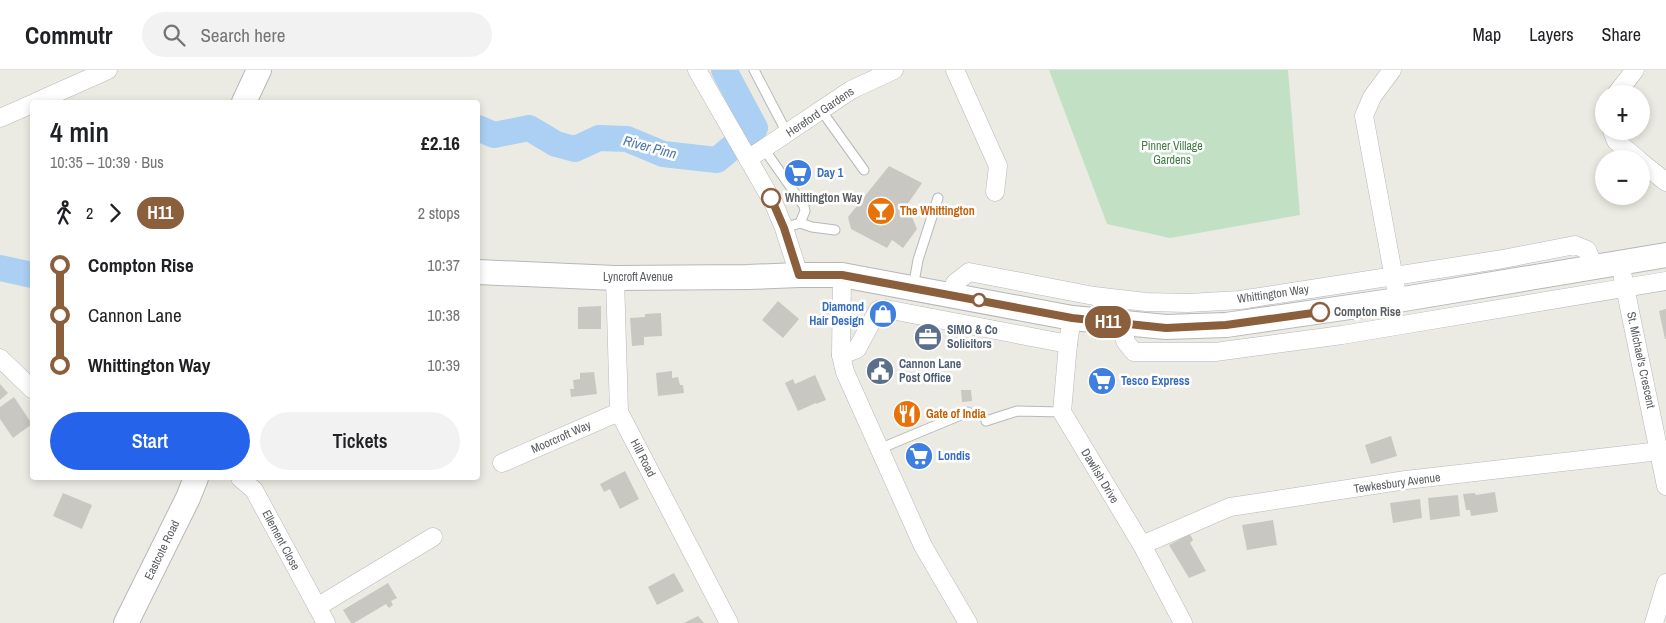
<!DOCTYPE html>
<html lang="en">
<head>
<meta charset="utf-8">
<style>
  :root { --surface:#fff; --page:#f2f2f2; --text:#202124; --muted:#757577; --line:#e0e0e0; --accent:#2563eb }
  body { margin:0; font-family:"Archivo Narrow",sans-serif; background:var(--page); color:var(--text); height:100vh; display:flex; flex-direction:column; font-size:19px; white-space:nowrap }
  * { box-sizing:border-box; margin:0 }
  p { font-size:16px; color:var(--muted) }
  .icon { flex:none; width:28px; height:28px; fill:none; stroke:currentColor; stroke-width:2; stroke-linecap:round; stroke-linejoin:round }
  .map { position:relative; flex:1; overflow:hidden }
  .details { position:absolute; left:30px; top:30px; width:450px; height:380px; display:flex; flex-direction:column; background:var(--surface); border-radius:5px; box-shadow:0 2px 8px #0003 }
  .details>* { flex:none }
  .badge { padding:0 10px; border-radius:16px; font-size:18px; line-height:32px }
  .buttons { position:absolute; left:1595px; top:15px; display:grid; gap:10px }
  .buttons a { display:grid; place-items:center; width:55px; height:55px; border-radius:50%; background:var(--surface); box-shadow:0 2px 8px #0003; font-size:25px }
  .map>.badge { position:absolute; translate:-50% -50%; box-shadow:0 0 0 2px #fff }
  .legs { display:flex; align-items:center; gap:8px; height:55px; padding:0 20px; font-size:16px }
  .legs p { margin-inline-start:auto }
  .overview { display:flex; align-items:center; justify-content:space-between; height:85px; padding:0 20px }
  h1 { font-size:28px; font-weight:600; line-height:38px }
  .action { display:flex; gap:10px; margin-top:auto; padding:10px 20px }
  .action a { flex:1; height:58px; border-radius:30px; background:var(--accent); color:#fff; font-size:20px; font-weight:600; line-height:58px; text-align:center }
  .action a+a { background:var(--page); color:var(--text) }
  ul { padding:0 20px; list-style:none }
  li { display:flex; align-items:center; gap:18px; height:50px; font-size:19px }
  li i { display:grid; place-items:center; width:8px; height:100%; margin:0 6px; background:currentColor }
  li i::after { content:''; width:12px; height:12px; margin:-6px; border:4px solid; border-radius:50%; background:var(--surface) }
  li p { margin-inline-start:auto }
  li:first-child i { background:linear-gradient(#0000 50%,currentColor 0) }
  li:last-child i { background:linear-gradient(currentColor 50%,#0000 0) }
  header { display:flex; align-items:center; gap:30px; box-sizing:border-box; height:70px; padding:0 25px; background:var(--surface); border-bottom:1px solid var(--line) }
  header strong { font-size:24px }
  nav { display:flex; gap:28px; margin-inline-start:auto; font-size:18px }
  .search { width:350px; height:45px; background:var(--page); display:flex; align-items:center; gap:12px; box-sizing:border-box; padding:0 18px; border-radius:28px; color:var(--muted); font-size:19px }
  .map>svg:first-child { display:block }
  .park { fill:#c2e1c4 }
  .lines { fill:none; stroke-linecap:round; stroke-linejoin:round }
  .river { stroke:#abd0f4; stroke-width:26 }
  .building { fill:#c9c7c2 }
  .lane-casing { stroke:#b5b8bc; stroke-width:11 }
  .street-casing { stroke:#b5b8bc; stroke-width:19 }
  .secondary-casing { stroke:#b5b7bb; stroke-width:26 }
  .lane { stroke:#fff; stroke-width:9 }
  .street { stroke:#fff; stroke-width:18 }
  .secondary { stroke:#fff; stroke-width:24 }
  .line-1-casing { stroke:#fff; stroke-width:11 }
  .line-1 { stroke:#8b5e3c; stroke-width:8 }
  .stop-1-dot { fill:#fff; stroke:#8b5e3c; stroke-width:2.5 }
  .labels { text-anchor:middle; stroke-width:5; stroke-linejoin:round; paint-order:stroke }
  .street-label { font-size:12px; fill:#5b5e62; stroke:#fff }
  .park-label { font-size:12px; fill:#3e7e45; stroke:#fff }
  .shop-label { font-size:12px; font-weight:bold; fill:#366cbe; stroke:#fff; text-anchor:start }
  .stop-label { font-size:12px; font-weight:bold; fill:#5b5e62; stroke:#fff; text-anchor:start }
  .food-label { font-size:12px; font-weight:bold; fill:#c56008; stroke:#fff; text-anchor:start }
  .service-label { font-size:12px; font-weight:bold; fill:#4e5e75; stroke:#fff; text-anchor:start }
  .water-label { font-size:14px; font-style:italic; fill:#4e76ac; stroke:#fff }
</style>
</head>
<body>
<header>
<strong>Commutr</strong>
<div class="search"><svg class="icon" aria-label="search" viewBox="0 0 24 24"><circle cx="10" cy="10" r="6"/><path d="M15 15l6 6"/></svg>Search here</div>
<nav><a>Map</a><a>Layers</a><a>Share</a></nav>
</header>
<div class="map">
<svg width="1666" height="553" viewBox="0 0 1666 553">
  <rect width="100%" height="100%" fill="#ecebe3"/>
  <path class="park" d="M 1049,0 L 1288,0 L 1300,145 L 1170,168 L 1107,154 Z"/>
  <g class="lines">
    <g class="river">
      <path d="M 478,58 L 494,65 L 529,58 L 556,74 L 575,79 L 599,68 L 627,69 L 663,84 L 717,90 L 755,58 L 724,0"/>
      <path d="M 0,198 L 32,205"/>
    </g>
  </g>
  <g class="building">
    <path d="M 889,96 L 922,113 L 907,135 L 917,159 L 903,178 L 892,170 L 887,178 L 851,159 L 848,147 Z"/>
    <path d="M 778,231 L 799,249 L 783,268 L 762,250 Z"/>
    <path d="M 601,236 L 601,259 L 578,259 L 578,237 Z"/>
    <path d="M 1666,239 L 1666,269 L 1665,269 L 1659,241 Z"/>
    <path d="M 661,243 L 662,266 L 644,267 L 644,275 L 632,276 L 630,248 L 645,247 L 645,244 Z"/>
    <path d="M 672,301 L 672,308 L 678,307 L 680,315 L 683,315 L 684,323 L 658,326 L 656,303 Z"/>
    <path d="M 594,302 L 597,324 L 571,327 L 570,319 L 574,319 L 573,310 L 580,309 L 580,303 Z"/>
    <path d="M 815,305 L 826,330 L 816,334 L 816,333 L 798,341 L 785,313 L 793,309 L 795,314 Z"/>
    <path d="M 0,314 L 8,323 L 0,330 Z"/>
    <path d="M 961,320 L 971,320 L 972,331 L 962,332 Z"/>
    <path d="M 14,327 L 32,354 L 13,368 L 0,349 L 0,337 Z"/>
    <path d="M 1391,366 L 1397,386 L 1371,394 L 1365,375 Z"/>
    <path d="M 625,401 L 639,429 L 620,439 L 610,419 L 604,422 L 600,414 Z"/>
    <path d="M 1495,422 L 1498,442 L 1471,446 L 1470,440 L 1466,440 L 1463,424 L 1475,423 L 1476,425 Z"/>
    <path d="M 63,423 L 92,435 L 82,459 L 53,446 Z"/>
    <path d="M 1458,425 L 1460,446 L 1430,450 L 1428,428 Z"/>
    <path d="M 1420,429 L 1422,448 L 1393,453 L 1390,433 Z"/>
    <path d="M 1273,450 L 1277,475 L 1247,480 L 1242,455 Z"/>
    <path d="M 1190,464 L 1193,470 L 1190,473 L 1206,501 L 1189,508 L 1169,475 Z"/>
    <path d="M 674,503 L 684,521 L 657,535 L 648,517 Z"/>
    <path d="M 388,513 L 397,528 L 391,531 L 393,535 L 389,538 L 386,534 L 354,553 L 351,553 L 343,540 Z"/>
    <path d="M 698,546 L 704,553 L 684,553 Z"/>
  </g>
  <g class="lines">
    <defs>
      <g id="lane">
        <path d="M 754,0 L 787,63"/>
        <path d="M 821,40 L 864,100"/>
        <path d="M 764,79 L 804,136 L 805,141 L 800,153"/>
        <path d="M 784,158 L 800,153 L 812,157 L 835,160"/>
        <path d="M 913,218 L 918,190 L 938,128"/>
        <path d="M 986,351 L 1017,341 L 1062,342"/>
        <path d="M 879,379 L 968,342"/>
      </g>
      <g id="street">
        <path d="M 697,0 L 774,134 L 784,158 L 799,205"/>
        <path d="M 955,0 L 998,96 L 995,122"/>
        <path d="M 1392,0 L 1372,27 L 1364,46 L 1398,230"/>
        <path d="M 1616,24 L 1635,0"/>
        <path d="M 36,32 L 108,0"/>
        <path d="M 0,48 L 32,34"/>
        <path d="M 1612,61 L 1616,71 L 1638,89"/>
        <path d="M 748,89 L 851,20 L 894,0"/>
        <path d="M 1641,92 L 1666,112"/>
        <path d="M 1620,193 L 1666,416"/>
        <path d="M 842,205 L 841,285 L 845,302 L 923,476 L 968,553"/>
        <path d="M 615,208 L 619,342 L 729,553"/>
        <path d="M 952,225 L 955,213 L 969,202 L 1094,226 L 1146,232 L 1188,233 L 1240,230 L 1503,189 L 1575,175 L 1587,180 L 1595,198"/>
        <path d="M 1072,248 L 1068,274 L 1062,342 L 1142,475 L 1183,553"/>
        <path d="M 1125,254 L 1125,271 L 1134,282 L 1215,282 L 1342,265 L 1666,211"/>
        <path d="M 841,285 L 857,279 L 878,240 L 886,239 L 1068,274"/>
        <path d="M 0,288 L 32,319"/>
        <path d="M 502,393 L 619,342"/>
        <path d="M 240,408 L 254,420 L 326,553"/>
        <path d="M 1142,475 L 1230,437 L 1406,410 L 1660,381"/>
        <path d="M 317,537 L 433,467"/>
        <path d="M 1654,553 L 1666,513"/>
      </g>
      <g id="secondary">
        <path d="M 244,32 L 259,0"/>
        <path d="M 478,202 L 615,208 L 748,207 L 799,205 L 842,205 L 1072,248 L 1166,257 L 1226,255 L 1398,230 L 1666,185"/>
        <path d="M 126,553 L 188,428 L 196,408"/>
      </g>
    </defs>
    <use href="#lane" class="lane-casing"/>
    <use href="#street" class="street-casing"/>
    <use href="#secondary" class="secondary-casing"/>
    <use href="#lane" class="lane"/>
    <use href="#street" class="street"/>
    <use href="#secondary" class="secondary"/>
  </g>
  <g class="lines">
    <defs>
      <path id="line-1" d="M 771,128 L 784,158 L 799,205 L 842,205 L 1072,248 L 1166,258 L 1226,255 L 1320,242"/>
    </defs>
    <use href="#line-1" class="line-1-casing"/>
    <use href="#line-1" class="line-1"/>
  </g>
  <defs>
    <symbol id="supermarket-disc" viewBox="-11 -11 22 22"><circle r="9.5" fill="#3f7fe0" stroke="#fff"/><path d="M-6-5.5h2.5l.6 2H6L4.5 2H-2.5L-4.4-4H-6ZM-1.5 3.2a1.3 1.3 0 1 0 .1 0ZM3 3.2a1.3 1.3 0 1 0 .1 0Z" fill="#fff"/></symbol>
    <symbol id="bar-disc" viewBox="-11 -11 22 22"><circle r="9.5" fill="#e8710a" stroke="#fff"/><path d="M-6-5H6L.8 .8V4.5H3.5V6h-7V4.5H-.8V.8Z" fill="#fff"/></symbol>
    <symbol id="shop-disc" viewBox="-11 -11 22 22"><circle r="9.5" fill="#3f7fe0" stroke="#fff"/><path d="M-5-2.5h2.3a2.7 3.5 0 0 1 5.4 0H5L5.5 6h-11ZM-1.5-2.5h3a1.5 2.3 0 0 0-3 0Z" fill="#fff"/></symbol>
    <symbol id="office-disc" viewBox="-11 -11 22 22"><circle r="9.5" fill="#5c6f8a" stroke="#fff"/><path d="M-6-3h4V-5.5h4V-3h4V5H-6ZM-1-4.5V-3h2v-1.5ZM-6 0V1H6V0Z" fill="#fff"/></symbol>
    <symbol id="civic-disc" viewBox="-11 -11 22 22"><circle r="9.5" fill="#5c6f8a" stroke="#fff"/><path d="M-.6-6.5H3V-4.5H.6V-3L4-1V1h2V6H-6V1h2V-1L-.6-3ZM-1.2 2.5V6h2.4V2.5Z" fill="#fff"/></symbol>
    <symbol id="restaurant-disc" viewBox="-11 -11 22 22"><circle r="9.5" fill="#e8710a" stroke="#fff"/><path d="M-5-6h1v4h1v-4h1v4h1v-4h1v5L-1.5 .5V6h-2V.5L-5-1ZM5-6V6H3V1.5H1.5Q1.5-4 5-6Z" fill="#fff"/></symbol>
  </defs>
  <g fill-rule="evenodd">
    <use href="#supermarket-disc" x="782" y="87" width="32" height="32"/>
    <use href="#bar-disc" x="865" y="125" width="32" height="32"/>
    <use href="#shop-disc" x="867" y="228" width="32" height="32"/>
    <use href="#office-disc" x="912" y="251" width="32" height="32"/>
    <use href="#civic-disc" x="864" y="285" width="32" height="32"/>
    <use href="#supermarket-disc" x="1086" y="295" width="32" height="32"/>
    <use href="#restaurant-disc" x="891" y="328" width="32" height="32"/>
    <use href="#supermarket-disc" x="903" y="370" width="32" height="32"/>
  </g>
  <g class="stop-1-dot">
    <circle cx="771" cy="128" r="9"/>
    <circle cx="979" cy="230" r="6"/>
    <circle cx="1320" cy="242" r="9"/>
  </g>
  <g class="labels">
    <g class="street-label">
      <text transform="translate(820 42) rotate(-34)" y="4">Hereford Gardens</text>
      <text x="638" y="211">Lyncroft Avenue</text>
      <text transform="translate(1273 224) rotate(-8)" y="4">Whittington Way</text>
      <text transform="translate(1641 290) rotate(78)" y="4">St. Michael's Crescent</text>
      <text transform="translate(561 367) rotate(-24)" y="4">Moorcroft Way</text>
      <text transform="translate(643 388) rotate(63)" y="4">Hill Road</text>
      <text transform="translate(1100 406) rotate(59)" y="4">Dawlish Drive</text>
      <text transform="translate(1397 413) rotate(-8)" y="4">Tewkesbury Avenue</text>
      <text transform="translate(281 470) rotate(62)" y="4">Ellement Close</text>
      <text transform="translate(162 480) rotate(-64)" y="4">Eastcote Road</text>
    </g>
    <g class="park-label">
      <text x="1172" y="80">Pinner Village<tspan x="1172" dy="14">Gardens</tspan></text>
    </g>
    <g class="shop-label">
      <text x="817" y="107">Day 1</text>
      <text x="864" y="241" text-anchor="end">Diamond<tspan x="864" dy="14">Hair Design</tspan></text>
      <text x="1121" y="315">Tesco Express</text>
      <text x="938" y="390">Londis</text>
    </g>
    <g class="stop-label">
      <text x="785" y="132">Whittington Way</text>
      <text x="1334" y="246">Compton Rise</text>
    </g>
    <g class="food-label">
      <text x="900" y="145">The Whittington</text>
      <text x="926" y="348">Gate of India</text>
    </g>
    <g class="service-label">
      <text x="947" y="264">SIMO &amp; Co<tspan x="947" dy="14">Solicitors</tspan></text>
      <text x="899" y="298">Cannon Lane<tspan x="899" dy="14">Post Office</tspan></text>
    </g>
    <g class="water-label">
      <text transform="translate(650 77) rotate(15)" y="5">River Pinn</text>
    </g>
  </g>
</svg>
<div class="buttons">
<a>+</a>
<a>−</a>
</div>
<b class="badge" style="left:1108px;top:252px;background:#8b5e3c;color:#fff">H11</b>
<section class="details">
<div class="overview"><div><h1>4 min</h1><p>10:35 – 10:39 · Bus</p></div><b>£2.16</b></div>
<div class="legs"><svg class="icon" aria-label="walk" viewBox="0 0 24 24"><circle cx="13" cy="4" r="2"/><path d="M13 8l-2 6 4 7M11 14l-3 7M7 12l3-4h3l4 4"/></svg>2<svg class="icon" aria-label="forward" viewBox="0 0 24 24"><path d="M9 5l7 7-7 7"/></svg><b class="badge" style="background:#8b5e3c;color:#fff">H11</b><p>2 stops</p></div>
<ul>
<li><i style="color:#8b5e3c"></i><b>Compton Rise</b><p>10:37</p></li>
<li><i style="color:#8b5e3c"></i><span>Cannon Lane</span><p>10:38</p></li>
<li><i style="color:#8b5e3c"></i><b>Whittington Way</b><p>10:39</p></li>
</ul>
<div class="action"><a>Start</a><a>Tickets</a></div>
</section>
</div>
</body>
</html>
